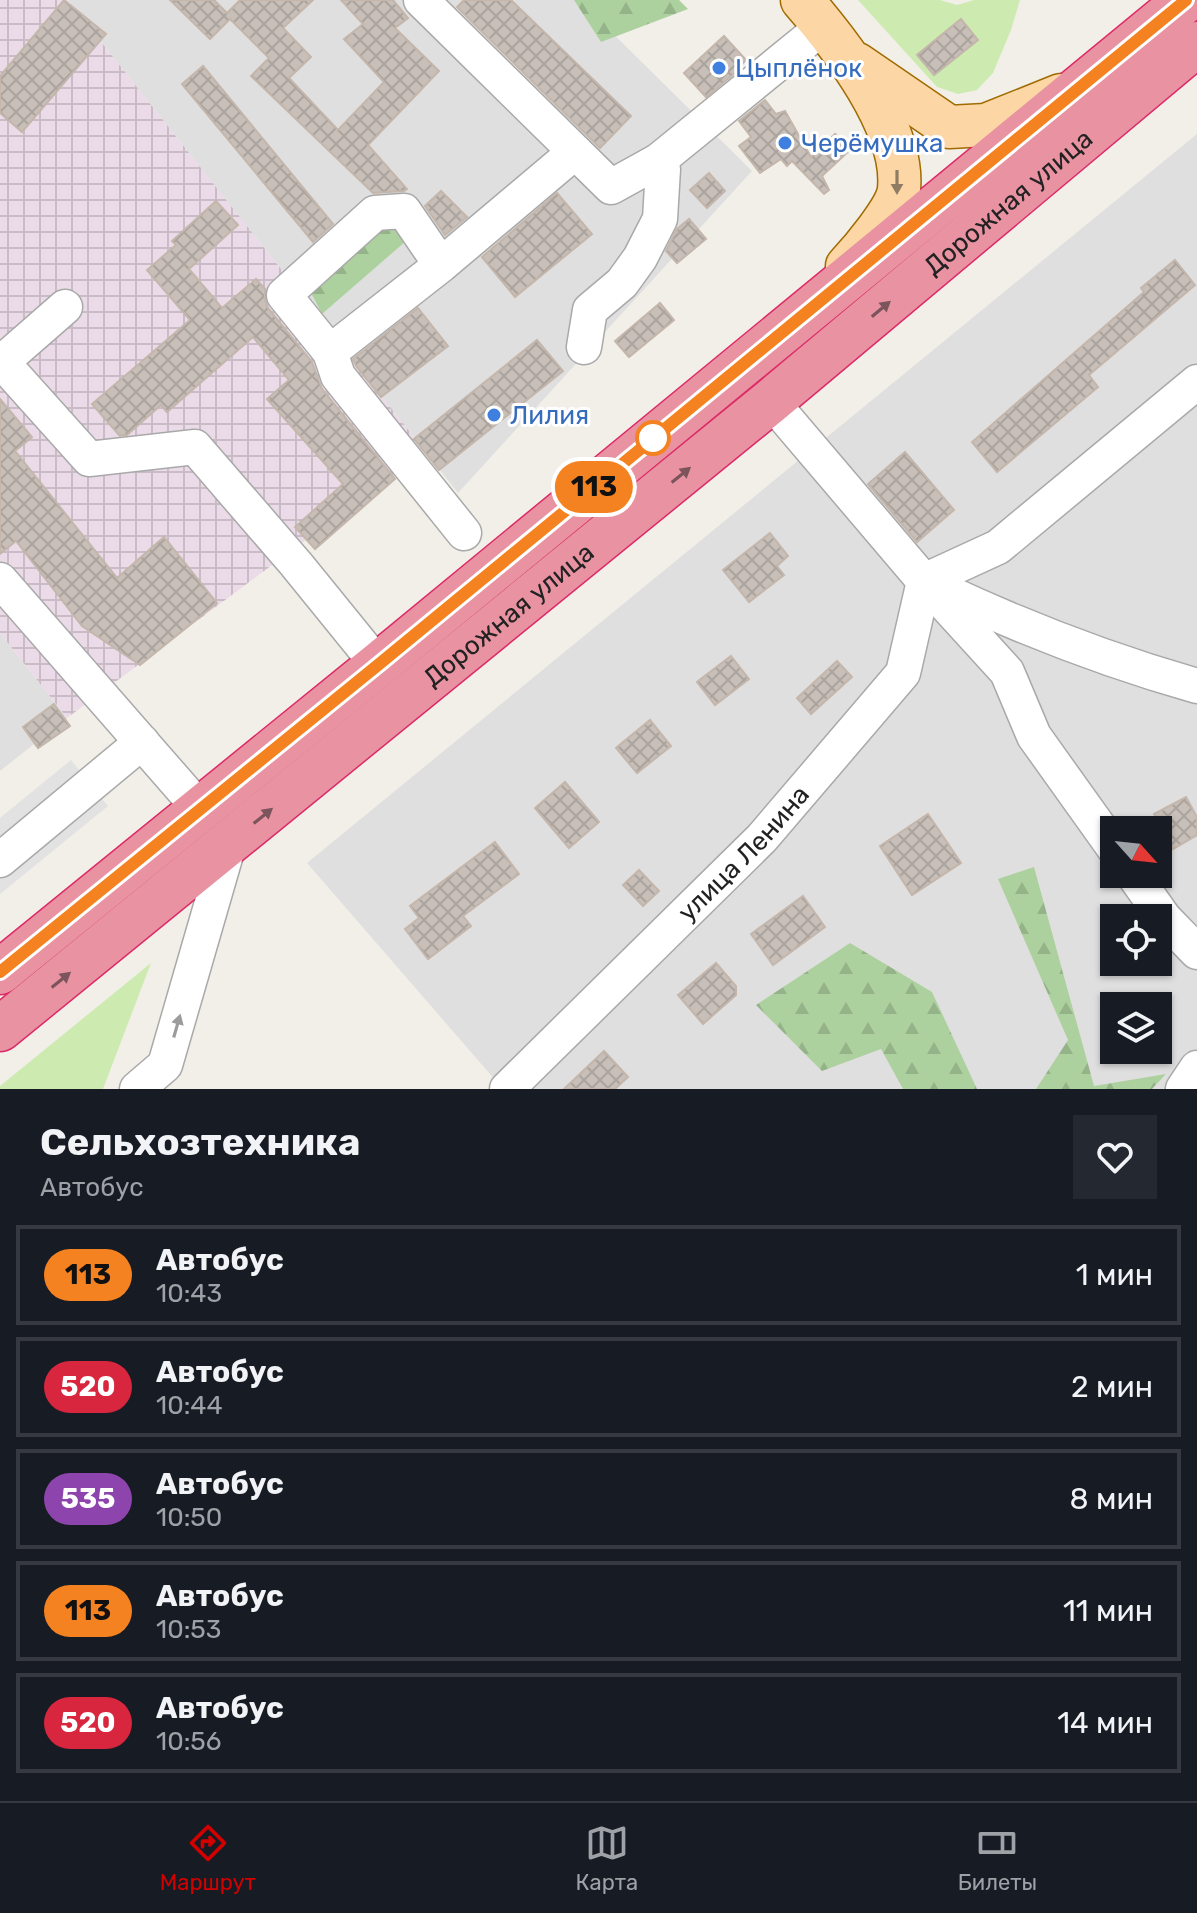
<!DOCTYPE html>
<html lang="ru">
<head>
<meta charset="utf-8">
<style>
  :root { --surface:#171b24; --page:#242831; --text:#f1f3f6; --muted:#9ea1a6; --line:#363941; --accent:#d40000 }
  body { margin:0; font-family:Rubik,sans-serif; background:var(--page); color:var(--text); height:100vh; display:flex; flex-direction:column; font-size:30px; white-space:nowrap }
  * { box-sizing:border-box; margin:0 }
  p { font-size:26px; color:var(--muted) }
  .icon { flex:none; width:44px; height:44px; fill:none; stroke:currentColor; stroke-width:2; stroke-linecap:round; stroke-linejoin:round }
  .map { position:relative; height:1089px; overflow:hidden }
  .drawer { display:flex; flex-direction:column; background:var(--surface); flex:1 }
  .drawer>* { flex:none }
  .badge { padding:0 16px; border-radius:26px; font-size:28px; line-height:52px }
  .needle { width:52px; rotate:117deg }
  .fabs { position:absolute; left:1100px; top:816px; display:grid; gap:16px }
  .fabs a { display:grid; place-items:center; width:72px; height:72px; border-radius:0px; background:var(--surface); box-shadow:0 2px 6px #0004; font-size:40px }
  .map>.badge { position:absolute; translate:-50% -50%; box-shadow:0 0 0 4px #fff }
  .round { display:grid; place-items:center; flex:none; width:84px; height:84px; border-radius:0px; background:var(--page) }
  .head { display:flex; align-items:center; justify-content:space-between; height:136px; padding:0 40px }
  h1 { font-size:38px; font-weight:700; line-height:60px }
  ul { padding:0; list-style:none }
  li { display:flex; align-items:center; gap:24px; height:100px; margin:0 16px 12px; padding:0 24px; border:4px solid var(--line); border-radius:0px }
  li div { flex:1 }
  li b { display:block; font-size:30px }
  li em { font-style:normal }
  li .badge { min-width:88px; font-weight:700; text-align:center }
  .tab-bar { display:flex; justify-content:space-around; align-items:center; height:112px; border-top:2px solid var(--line); background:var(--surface); font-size:22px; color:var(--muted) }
  .tab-bar a { display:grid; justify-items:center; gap:4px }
  .tab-bar .current { color:var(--accent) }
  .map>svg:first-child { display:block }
  .residential { fill:#e0dfdf; fill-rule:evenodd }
  .industrial { fill:url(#industrial-grid) }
  .grass { fill:#cdebb0 }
  .forest { fill:url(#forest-firs) }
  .parking { fill:#e2e2e2 }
  .building { fill:url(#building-cross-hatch); stroke:#c4b6ab; stroke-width:2 }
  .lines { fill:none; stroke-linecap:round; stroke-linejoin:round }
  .minor-casing { stroke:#a9a9a9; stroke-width:37 }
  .major-casing { stroke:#a06b00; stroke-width:45 }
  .highway-casing { stroke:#dc2a67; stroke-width:47 }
  .minor { stroke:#fff; stroke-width:34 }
  .major { stroke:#fcd6a4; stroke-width:42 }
  .highway { stroke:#e892a2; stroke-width:44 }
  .oneway { fill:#8f7c63 }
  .oneway2 { fill:#7b545c }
  .oneway3 { fill:#9c9c9c }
  .line-casing { stroke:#fff; stroke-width:18 }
  .line { stroke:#f58220; stroke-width:12 }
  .shop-dot { fill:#3f7fe0; stroke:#fff; stroke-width:3 }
  .stop-dot { fill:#fff; stroke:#f58220; stroke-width:4 }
  .labels { text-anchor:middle; stroke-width:6; stroke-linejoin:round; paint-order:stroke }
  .shop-label { font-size:26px; fill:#366cbe; stroke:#fff; text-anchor:start }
  .street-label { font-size:26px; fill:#222; stroke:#fff }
</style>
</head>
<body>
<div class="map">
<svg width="1197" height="1089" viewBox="0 0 1197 1089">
  <defs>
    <pattern id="industrial-grid" width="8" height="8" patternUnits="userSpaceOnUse" patternTransform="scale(2)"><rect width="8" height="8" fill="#ebdbe8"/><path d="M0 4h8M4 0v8" fill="none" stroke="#c9bcc7"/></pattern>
    <pattern id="forest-firs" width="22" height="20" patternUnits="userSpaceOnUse" patternTransform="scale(2)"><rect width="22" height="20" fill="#add19e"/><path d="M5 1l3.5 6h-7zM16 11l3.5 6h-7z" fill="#95b388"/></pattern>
    <pattern id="building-cross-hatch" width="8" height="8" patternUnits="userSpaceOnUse" patternTransform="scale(2)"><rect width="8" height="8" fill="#c7bfb8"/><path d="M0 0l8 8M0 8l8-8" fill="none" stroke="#aba49e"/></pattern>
  </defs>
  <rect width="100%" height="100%" fill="#f2efe9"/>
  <g class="residential">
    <path d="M 68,0 L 579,0 L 752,171 L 458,493 Z"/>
    <path d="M 1197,134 L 1197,1089 L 503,1089 L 307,863 ZM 1114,830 L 1158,830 L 1158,874 L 1114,874 ZM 1114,918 L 1158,918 L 1158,962 L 1114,962 ZM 1114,1006 L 1158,1006 L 1158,1050 L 1114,1050 Z"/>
    <path d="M 0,633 L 67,718 L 0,771 Z"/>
  </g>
  <path class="industrial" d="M 0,0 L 68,0 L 425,451 L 67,718 L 0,633 Z"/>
  <g class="grass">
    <path d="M 858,0 L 940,0 L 957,5 L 974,0 L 1020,0 L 1011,30 L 993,73 L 977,90 L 958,94 L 937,87 Z"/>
    <path d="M 151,963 L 103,1089 L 0,1089 L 0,1086 Z"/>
  </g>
  <g class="forest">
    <path d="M 574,0 L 679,0 L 688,9 L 601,42 Z"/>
    <path d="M 390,221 L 406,241 L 322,314 L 309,289 Z"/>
    <path d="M 1034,867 L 1094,1086 L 1166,1074 L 1152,1089 L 1036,1089 L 1068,1040 L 998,879 Z"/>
    <path d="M 850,943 L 932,992 L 977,1089 L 903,1089 L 881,1049 L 822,1071 L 756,1005 Z"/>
  </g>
  <path class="parking" d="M 71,760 L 108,806 L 0,894 L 0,818 Z"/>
  <g class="building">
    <path d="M 64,0 L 106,34 L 22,132 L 0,113 L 0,76 Z"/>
    <path d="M 170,0 L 214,0 L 227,13 L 240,0 L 313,0 L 283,28 L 311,57 L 289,78 L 338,130 L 384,82 L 344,39 L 363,24 L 341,0 L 393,0 L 408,18 L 395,28 L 439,71 L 368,145 L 407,189 L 404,191 L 373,193 L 251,76 L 269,58 L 230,19 L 210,39 Z"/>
    <path d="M 464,0 L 511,0 L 631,116 L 600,148 L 457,7 Z"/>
    <path d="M 961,19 L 978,40 L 934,75 L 917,55 Z"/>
    <path d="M 724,36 L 746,60 L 740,66 L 741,68 L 706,97 L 684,73 Z"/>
    <path d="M 203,66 L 333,224 L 313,242 L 182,84 Z"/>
    <path d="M 765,100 L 776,114 L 785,111 L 811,157 L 835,134 L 850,150 L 822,176 L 829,190 L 824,194 L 792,161 L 787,166 L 781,159 L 760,173 L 739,146 L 751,137 L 739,121 Z"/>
    <path d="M 709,173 L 725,191 L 707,208 L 690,190 Z"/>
    <path d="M 441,191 L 467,217 L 445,235 L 425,206 Z"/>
    <path d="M 557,193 L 592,234 L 515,297 L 482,257 Z"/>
    <path d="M 216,201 L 238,225 L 189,269 L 222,308 L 256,279 L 265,289 L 265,299 L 268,308 L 312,362 L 322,389 L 395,479 L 315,549 L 295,527 L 343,484 L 267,399 L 289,380 L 253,337 L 167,412 L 161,405 L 127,435 L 119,435 L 92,404 L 190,320 L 147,270 L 176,245 L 172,241 Z"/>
    <path d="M 689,219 L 706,239 L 677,263 L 666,251 L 677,229 Z"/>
    <path d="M 1175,260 L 1195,285 L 1089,375 L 1098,387 L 997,472 L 972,442 L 1144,292 L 1141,288 Z"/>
    <path d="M 660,303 L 674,320 L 629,357 L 615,341 Z"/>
    <path d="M 418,308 L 448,346 L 381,397 L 356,366 L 353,359 Z"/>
    <path d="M 537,340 L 563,371 L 439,470 L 414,439 Z"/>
    <path d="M 0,399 L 32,437 L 15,451 L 117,578 L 164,537 L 217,603 L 140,665 L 82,626 L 16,541 L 0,554 Z"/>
    <path d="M 905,452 L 954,510 L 917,542 L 868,484 Z"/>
    <path d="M 770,533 L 788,556 L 777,566 L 784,575 L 749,602 L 723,570 Z"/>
    <path d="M 731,656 L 749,679 L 715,705 L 697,682 Z"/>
    <path d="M 837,661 L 852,677 L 811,714 L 797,698 Z"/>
    <path d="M 54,704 L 70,726 L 38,748 L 23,727 Z"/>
    <path d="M 650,720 L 671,746 L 637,773 L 616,748 Z"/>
    <path d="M 565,782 L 599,822 L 569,848 L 535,808 Z"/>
    <path d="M 1186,797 L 1197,817 L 1197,835 L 1173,849 L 1154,814 Z"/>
    <path d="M 928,814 L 961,863 L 912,895 L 880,846 Z"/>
    <path d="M 495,842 L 519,874 L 463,916 L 471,926 L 428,959 L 405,929 L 419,918 L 410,906 Z"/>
    <path d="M 639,870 L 659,891 L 643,906 L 623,885 Z"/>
    <path d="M 803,896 L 825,927 L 773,965 L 751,934 Z"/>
    <path d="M 716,963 L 736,986 L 736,995 L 703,1024 L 678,995 Z"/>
    <path d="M 604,1051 L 628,1077 L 615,1089 L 564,1089 Z"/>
  </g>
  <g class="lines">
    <defs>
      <g id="minor">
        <path d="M 421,0 L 611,187 L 658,161 L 824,26"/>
        <path d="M 441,265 L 404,211 L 375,213 L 284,295 L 330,352 L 441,265 L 575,152"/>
        <path d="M 65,307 L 2,362 L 89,459 L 195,447 L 296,564 L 378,665"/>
        <path d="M 584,347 L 590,310 L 622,283 L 640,258 L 660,219 L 663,169 L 658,161"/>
        <path d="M 330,352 L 338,376 L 464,533"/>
        <path d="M 771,401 L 924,581 L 1007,672 L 1034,736 L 1114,848"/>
        <path d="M 0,580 L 200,809"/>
        <path d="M 924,581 L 998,547 L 1197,382"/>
        <path d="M 938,588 C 1021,627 1109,661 1197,686"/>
        <path d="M 0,860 L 142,742"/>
        <path d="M 1133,874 L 1164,918 L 1197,952"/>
        <path d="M 137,1089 L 165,1065 L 229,844"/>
        <path id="s1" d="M 507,1089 L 762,838 L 903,673 L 924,581"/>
        <path d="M 1183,1089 L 1197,1068"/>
      </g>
      <g id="major">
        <path d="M 802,0 C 841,45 905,127 899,189 C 897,209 861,251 847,266"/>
        <path d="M 857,64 L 949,127 L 986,125 L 1061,95"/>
      </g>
      <g id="highway">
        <path d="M 0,972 L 378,665 L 1186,0"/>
        <path id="s2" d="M 0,1029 L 771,401 L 1197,44"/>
      </g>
    </defs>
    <use href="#minor" class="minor-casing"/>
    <use href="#major" class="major-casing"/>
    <use href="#highway" class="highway-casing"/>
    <use href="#minor" class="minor"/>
    <use href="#major" class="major"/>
    <use href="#highway" class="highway"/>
  </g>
  <defs><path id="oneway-solid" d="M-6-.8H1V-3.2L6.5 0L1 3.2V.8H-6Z" transform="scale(2)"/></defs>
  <use class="oneway" href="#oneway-solid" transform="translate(897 182) rotate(90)"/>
  <g class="oneway2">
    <use href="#oneway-solid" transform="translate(881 309) rotate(-40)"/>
    <use href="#oneway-solid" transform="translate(681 475) rotate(-39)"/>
    <use href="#oneway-solid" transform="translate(263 816) rotate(-39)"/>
    <use href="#oneway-solid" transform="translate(61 980) rotate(-39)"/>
  </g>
  <use class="oneway3" href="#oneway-solid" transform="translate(177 1026) rotate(-74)"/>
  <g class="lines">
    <defs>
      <path id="line" d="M 0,972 L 378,665 L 1186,0"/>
    </defs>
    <use href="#line" class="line-casing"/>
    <use href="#line" class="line"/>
  </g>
  <g class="shop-dot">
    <circle cx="719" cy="68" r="8"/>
    <circle cx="785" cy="143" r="8"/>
    <circle cx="494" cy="415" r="8"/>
  </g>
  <circle class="stop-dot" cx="653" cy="438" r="16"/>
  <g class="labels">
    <g class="shop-label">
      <text x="735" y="77">Цыплёнок</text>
      <text x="801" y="152">Черёмушка</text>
      <text x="510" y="424">Лилия</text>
    </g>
    <g class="street-label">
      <text dy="9" stroke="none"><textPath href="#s2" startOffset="1304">Дорожная улица</textPath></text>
      <text dy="9" stroke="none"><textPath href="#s2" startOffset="656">Дорожная улица</textPath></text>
      <text dy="9" stroke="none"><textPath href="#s1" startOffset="334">улица Ленина</textPath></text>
    </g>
  </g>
</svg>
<div class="fabs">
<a><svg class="needle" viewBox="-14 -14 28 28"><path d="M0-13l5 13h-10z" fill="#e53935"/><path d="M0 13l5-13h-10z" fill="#9ea1a6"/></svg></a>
<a><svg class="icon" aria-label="locate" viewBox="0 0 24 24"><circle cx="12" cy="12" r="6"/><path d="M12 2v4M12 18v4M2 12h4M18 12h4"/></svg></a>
<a><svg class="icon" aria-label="layers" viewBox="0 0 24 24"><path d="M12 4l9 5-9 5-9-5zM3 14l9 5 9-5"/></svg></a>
</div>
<b class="badge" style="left:594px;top:487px;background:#f58220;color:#111">113</b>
</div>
<section class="drawer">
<div class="head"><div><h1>Сельхозтехника</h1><p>Автобус</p></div><a class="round"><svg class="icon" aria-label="heart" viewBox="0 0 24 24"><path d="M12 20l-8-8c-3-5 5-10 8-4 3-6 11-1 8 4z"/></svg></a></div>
<ul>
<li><span class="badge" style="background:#f58220;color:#111">113</span><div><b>Автобус</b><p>10:43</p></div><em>1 мин</em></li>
<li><span class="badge" style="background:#d7263d;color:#fff">520</span><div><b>Автобус</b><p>10:44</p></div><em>2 мин</em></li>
<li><span class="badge" style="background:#8e44ad;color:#fff">535</span><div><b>Автобус</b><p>10:50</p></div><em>8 мин</em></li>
<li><span class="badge" style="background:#f58220;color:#111">113</span><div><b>Автобус</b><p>10:53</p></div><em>11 мин</em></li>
<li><span class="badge" style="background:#d7263d;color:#fff">520</span><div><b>Автобус</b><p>10:56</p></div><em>14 мин</em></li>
</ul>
</section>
<nav class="tab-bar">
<a class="current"><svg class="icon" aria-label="directions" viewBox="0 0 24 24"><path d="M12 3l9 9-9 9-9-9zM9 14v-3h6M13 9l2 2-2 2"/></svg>Маршрут</a>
<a><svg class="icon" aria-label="map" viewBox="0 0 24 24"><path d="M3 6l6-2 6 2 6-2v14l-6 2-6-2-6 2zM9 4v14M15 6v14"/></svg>Карта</a>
<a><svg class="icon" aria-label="tickets" viewBox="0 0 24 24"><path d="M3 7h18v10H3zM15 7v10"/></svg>Билеты</a>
</nav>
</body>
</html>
